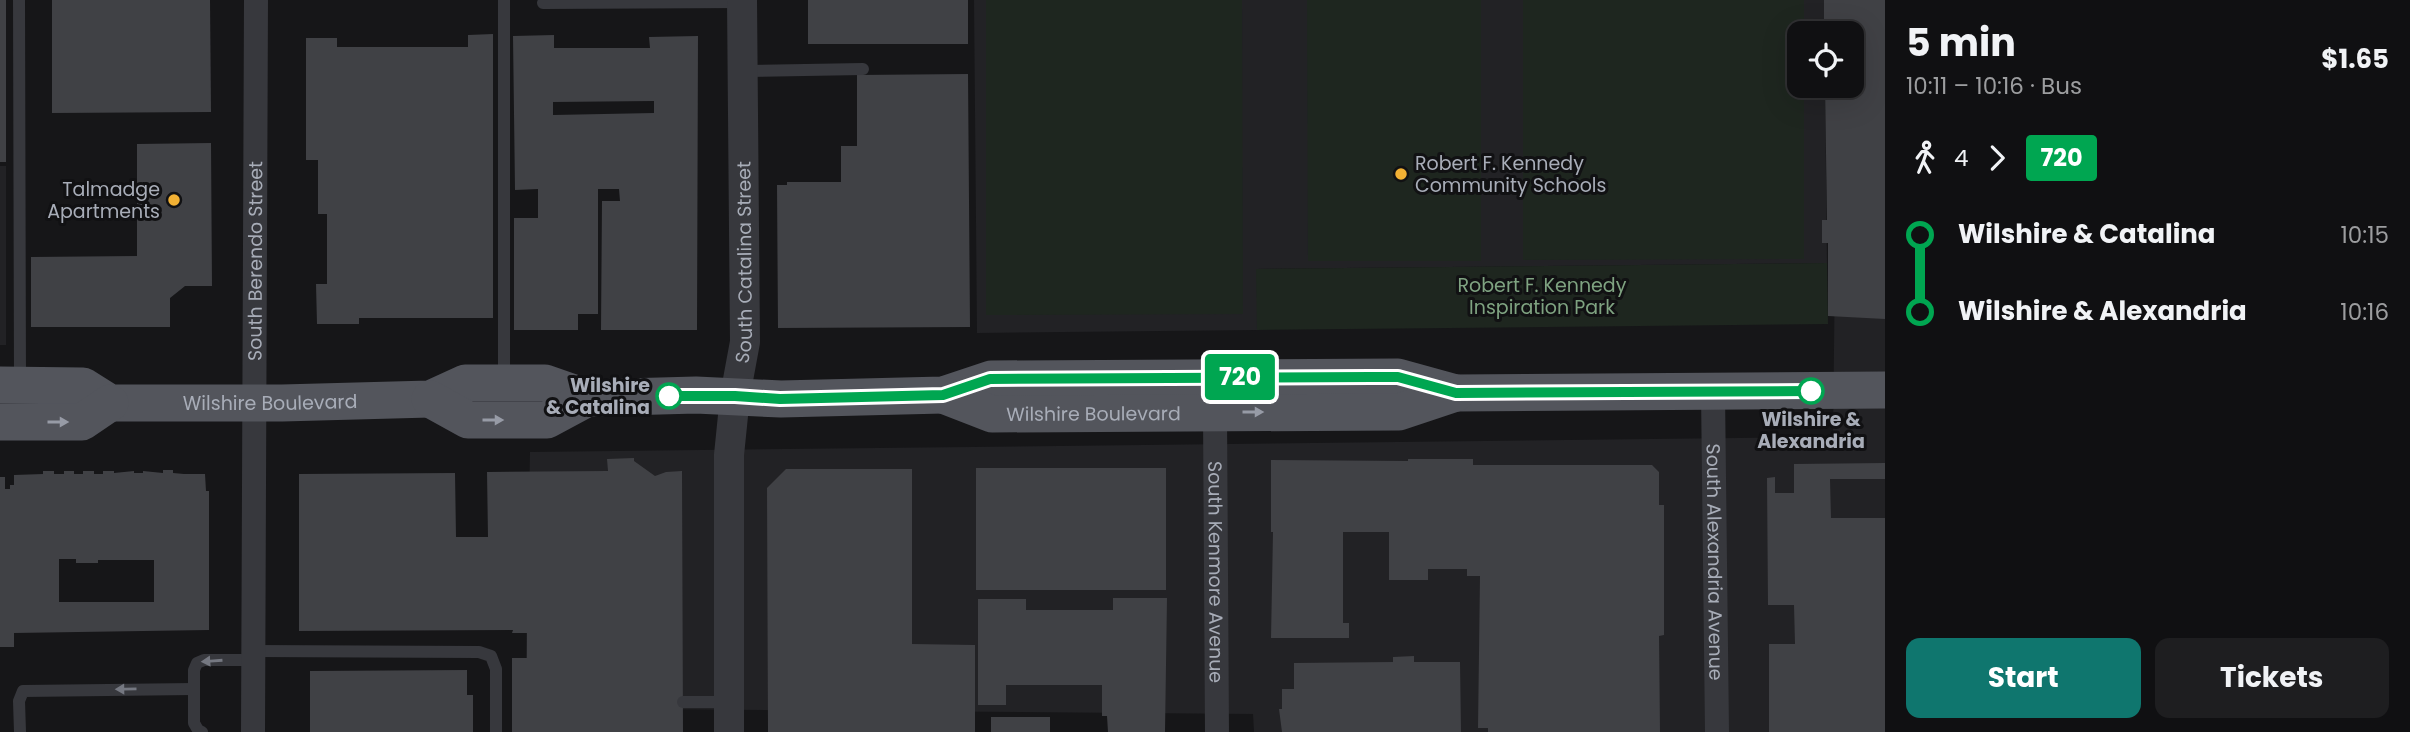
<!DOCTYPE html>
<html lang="en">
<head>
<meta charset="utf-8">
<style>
  :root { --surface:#101012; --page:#1e1e20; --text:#f1f3f6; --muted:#9c9d9f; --line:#303032; --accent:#0f766e }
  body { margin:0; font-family:Poppins,sans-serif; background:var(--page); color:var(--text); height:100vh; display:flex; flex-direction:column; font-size:26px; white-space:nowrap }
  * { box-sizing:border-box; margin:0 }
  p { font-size:23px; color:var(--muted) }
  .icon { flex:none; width:38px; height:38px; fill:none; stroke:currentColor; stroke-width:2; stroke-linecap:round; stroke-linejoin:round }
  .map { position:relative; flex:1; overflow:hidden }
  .sheet { display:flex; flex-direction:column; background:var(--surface); width:525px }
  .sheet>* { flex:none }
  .badge { padding:0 14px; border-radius:5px; font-size:24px; line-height:46px }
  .tools { position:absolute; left:1787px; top:21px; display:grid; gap:14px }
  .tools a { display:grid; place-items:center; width:77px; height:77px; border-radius:14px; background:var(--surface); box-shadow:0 7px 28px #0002,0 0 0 2px var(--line); font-size:35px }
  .map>.badge { position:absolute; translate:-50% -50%; box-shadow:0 0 0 4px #fff }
  .legs { display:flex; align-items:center; gap:10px; height:77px; padding:0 21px; font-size:23px }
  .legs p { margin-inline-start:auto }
  .overview { display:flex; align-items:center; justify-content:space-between; height:119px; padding:0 21px }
  h1 { font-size:38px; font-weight:700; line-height:52px }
  .action { display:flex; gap:14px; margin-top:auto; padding:14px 21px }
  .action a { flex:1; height:80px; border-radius:14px; background:var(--accent); color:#fff; font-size:28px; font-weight:700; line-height:80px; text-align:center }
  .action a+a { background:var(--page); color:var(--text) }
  ul { padding:0 21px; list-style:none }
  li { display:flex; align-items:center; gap:24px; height:77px; font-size:26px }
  li i { display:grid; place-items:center; width:10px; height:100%; margin:0 9px; background:currentColor }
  li i::after { content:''; width:18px; height:18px; margin:-9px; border:5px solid; border-radius:50%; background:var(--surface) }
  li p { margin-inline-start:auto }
  li:first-child i { background:linear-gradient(#0000 50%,currentColor 0) }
  li:last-child i { background:linear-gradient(currentColor 50%,#0000 0) }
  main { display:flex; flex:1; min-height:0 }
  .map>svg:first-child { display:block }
  .built { fill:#222225 }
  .green { fill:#1e261f }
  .building { fill:#404145; fill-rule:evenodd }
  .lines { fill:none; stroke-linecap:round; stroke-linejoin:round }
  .service { stroke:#37383d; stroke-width:12 }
  .minor { stroke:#37383d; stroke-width:24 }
  .tertiary { stroke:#37383d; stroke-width:30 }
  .primary { stroke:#53555c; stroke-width:37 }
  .oneway { fill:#979ba6 }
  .oneway2 { fill:#757881 }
  .line-1-casing { stroke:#fff; stroke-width:16 }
  .line-1 { stroke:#00a651; stroke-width:10 }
  .poi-dot { fill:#f2b134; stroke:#111113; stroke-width:2.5 }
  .stop-1-dot { fill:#fff; stroke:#00a651; stroke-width:3.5 }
  .labels { text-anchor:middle; stroke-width:6; stroke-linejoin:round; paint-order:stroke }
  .poi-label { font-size:19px; fill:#a8adb8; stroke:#111113; text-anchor:start }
  .street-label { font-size:19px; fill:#a8adb8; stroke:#111113 }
  .park-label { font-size:19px; fill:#7fa381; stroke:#111113 }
  .stop-label { font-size:19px; font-weight:bold; fill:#a8adb8; stroke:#111113; text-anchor:end }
</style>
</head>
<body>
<main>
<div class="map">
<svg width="1885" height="732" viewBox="0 0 1885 732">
  <rect width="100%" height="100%" fill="#161618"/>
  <g class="built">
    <path d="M 974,0 L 1824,0 L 1824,33 L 1799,33 L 1799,86 L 1825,86 L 1827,263 L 1257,269 L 1257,330 L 977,333 Z"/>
    <path d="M 1885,24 L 1885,732 L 1254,732 L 1253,714 L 525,708 L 530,452 L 1833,437 L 1837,86 L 1852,86 L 1852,33 L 1837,33 L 1837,25 Z"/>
    <rect x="0" y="166" width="6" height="179"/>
  </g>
  <g class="green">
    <path d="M 986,0 L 1242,0 L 1243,314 L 986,315 Z"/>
    <path d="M 1307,0 L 1481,0 L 1481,261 L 1308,261 Z"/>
    <path d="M 1523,0 L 1804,0 L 1804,33 L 1799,33 L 1799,86 L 1804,86 L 1804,259 L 1523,260 Z"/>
    <path d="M 1827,263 L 1828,324 L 1257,330 L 1256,269 Z"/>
  </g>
  <g class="building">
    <rect x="0" y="0" width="6" height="162"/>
    <path d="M 52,0 L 210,0 L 211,112 L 52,113 Z"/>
    <rect x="808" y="0" width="160" height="44"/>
    <path d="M 1824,0 L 1885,0 L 1885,319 L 1828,316 L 1828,243 L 1822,243 L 1822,220 L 1827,220 L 1825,86 L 1852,86 L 1852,33 L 1824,33 Z"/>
    <path d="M 493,34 L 493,318 L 359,318 L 359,324 L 317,324 L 316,284 L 327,284 L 327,214 L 318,214 L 318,160 L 306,160 L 306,38 L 337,38 L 337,47 L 468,47 L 468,35 Z"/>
    <path d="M 554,35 L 554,48 L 650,48 L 649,37 L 698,36 L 697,330 L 601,330 L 602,201 L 620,201 L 619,189 L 598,189 L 598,314 L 578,314 L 578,330 L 514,330 L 514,218 L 538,218 L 538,189 L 515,190 L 513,36 ZM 654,101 L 654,113 L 553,115 L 553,102 Z"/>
    <path d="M 968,74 L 970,327 L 778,328 L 777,185 L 787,185 L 787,182 L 841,182 L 841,146 L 857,146 L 857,75 Z"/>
    <path d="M 211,143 L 212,286 L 185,286 L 170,298 L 170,327 L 31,327 L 31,257 L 137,256 L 137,144 Z"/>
    <path d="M 634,458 L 634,461 L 655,476 L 666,472 L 682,471 L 683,732 L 512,732 L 512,658 L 527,658 L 527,633 L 512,633 L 513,630 L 299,631 L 299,474 L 455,473 L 456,537 L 488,537 L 487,472 L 608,471 L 607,459 Z"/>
    <path d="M 1408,459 L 1473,459 L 1473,465 L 1652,465 L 1659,472 L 1659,505 L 1664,505 L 1664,635 L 1659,636 L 1660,732 L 1488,732 L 1488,728 L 1478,728 L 1480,576 L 1467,576 L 1467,569 L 1428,569 L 1428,580 L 1389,580 L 1389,532 L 1343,532 L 1343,623 L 1349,623 L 1349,638 L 1271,638 L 1273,532 L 1271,532 L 1271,460 L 1408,461 Z"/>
    <path d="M 1885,463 L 1885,479 L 1830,479 L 1831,518 L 1885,518 L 1885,732 L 1769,732 L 1769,644 L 1795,644 L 1794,605 L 1768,605 L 1767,478 L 1775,477 L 1775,493 L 1794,493 L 1794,464 Z"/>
    <rect x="976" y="468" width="190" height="122"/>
    <path d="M 786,469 L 912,469 L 912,644 L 975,645 L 975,732 L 768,732 L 767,488 Z"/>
    <path d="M 163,470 L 173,470 L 173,473 L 184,474 L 205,474 L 206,491 L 209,491 L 209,630 L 14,633 L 14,647 L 0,647 L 0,477 L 5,477 L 5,489 L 10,489 L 10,485 L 14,485 L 14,475 L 43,474 L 43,471 L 54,471 L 54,474 L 64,474 L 64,471 L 74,471 L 74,474 L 83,474 L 83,471 L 94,471 L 94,474 L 103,474 L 103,471 L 114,471 L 114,473 L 134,471 L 134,473 L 143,473 L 143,471 L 163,473 ZM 59,559 L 76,559 L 76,563 L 98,563 L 98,560 L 154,560 L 154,602 L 59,602 Z"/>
    <path d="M 1113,598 L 1167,598 L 1165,732 L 1108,732 L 1107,716 L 1102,716 L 1102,685 L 1006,685 L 1006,705 L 978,705 L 978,599 L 1026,599 L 1026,610 L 1113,610 Z"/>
    <path d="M 1414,656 L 1414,662 L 1460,662 L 1461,732 L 1282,732 L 1279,709 L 1282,709 L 1282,689 L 1294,689 L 1294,663 L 1393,662 L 1393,657 Z"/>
    <path d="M 467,670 L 467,695 L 473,695 L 473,732 L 310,732 L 310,671 Z"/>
    <rect x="991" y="717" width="59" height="15"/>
  </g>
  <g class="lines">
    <g class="service">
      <path d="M 19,0 L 20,381"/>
      <path d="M 543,3 L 742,2"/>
      <path d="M 743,71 L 863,69"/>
      <path d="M 504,379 L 504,0"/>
      <path d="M 253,651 L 479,652 L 491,656 L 496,669 L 496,732"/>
      <path d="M 683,702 L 728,702"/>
      <path d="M 20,732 L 19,701 L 23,691 L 194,689"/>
      <path d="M 202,732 L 198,730 L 194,723 L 194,670 L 197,663 L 204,660 L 253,660"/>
    </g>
    <g class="minor">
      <path id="s1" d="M 1713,392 L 1717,732"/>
      <path id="s2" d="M 1215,413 L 1217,732"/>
      <path id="s3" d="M 253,732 L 256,0"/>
    </g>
    <path class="tertiary" id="s4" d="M 729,732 L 729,455 L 735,396 L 745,342 L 742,0"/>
    <g class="primary">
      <path id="s5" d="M 0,385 L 83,386 L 110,403 L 282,403 L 430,399 L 465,383 L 545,383 L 588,398 L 696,395 L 781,399 L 943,395 L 991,379 L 1398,377 L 1456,393 L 1885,390"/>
      <path id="s6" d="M 943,395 L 992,414 L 1399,412 L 1456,393"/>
      <path d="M 430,399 L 468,420 L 547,420 L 588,398"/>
      <path d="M 0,422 L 82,422 L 110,403"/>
    </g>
  </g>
  <defs><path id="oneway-solid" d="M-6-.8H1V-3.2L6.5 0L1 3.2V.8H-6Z" transform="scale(1.75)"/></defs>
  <g class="oneway">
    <use href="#oneway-solid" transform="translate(1253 412)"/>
    <use href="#oneway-solid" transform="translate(493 420)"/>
    <use href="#oneway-solid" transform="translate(58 422)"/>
  </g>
  <g class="oneway2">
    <use href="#oneway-solid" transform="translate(212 661) rotate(176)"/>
    <use href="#oneway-solid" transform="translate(126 689) rotate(179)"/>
  </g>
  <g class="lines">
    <defs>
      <path id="line-1" d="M 669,396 L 735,396 L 780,399 L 943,395 L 990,379 L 1371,377 L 1398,377 L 1456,393 L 1811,391"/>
    </defs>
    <use href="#line-1" class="line-1-casing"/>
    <use href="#line-1" class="line-1"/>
  </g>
  <g class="poi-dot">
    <circle cx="1401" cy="174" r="7"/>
    <circle cx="174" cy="200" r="7"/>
  </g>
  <g class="stop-1-dot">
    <circle cx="1811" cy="391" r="12"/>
    <circle cx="669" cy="396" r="12"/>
  </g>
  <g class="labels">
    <g class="poi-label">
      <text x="1415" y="170">Robert F. Kennedy<tspan x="1415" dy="22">Community Schools</tspan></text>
      <text x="160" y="196" text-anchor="end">Talmadge<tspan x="160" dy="22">Apartments</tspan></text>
    </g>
    <g class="street-label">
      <text dy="7" stroke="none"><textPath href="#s3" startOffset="471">South Berendo Street</textPath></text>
      <text dy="7" stroke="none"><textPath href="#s4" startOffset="471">South Catalina Street</textPath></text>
      <text dy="7" stroke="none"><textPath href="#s5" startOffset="275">Wilshire Boulevard</textPath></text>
      <text dy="7" stroke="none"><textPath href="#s6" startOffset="154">Wilshire Boulevard</textPath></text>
      <text dy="7" stroke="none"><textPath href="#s1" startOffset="170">South Alexandria Avenue</textPath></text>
      <text dy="7" stroke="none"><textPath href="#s2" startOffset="159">South Kenmore Avenue</textPath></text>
    </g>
    <g class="park-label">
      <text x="1542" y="292">Robert F. Kennedy<tspan x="1542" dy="22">Inspiration Park</tspan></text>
    </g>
    <g class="stop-label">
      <text x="650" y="392">Wilshire<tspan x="650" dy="22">&amp; Catalina</tspan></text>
      <text x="1811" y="426" text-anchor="middle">Wilshire &amp;<tspan x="1811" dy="22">Alexandria</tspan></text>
    </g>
  </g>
</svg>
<div class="tools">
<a><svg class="icon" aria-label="locate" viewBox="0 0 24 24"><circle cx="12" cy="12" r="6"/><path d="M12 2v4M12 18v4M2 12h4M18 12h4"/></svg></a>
</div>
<b class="badge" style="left:1240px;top:377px;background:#00a651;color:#fff">720</b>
</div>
<section class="sheet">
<div class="overview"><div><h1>5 min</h1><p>10:11 – 10:16 · Bus</p></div><b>$1.65</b></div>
<div class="legs"><svg class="icon" aria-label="walk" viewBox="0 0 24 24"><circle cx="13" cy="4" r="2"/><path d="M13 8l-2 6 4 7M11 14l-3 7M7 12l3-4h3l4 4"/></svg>4<svg class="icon" aria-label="forward" viewBox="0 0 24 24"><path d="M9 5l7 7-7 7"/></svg><b class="badge" style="background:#00a651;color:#fff">720</b></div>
<ul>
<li><i style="color:#00a651"></i><b>Wilshire &amp; Catalina</b><p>10:15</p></li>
<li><i style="color:#00a651"></i><b>Wilshire &amp; Alexandria</b><p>10:16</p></li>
</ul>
<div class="action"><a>Start</a><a>Tickets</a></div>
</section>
</main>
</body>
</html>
